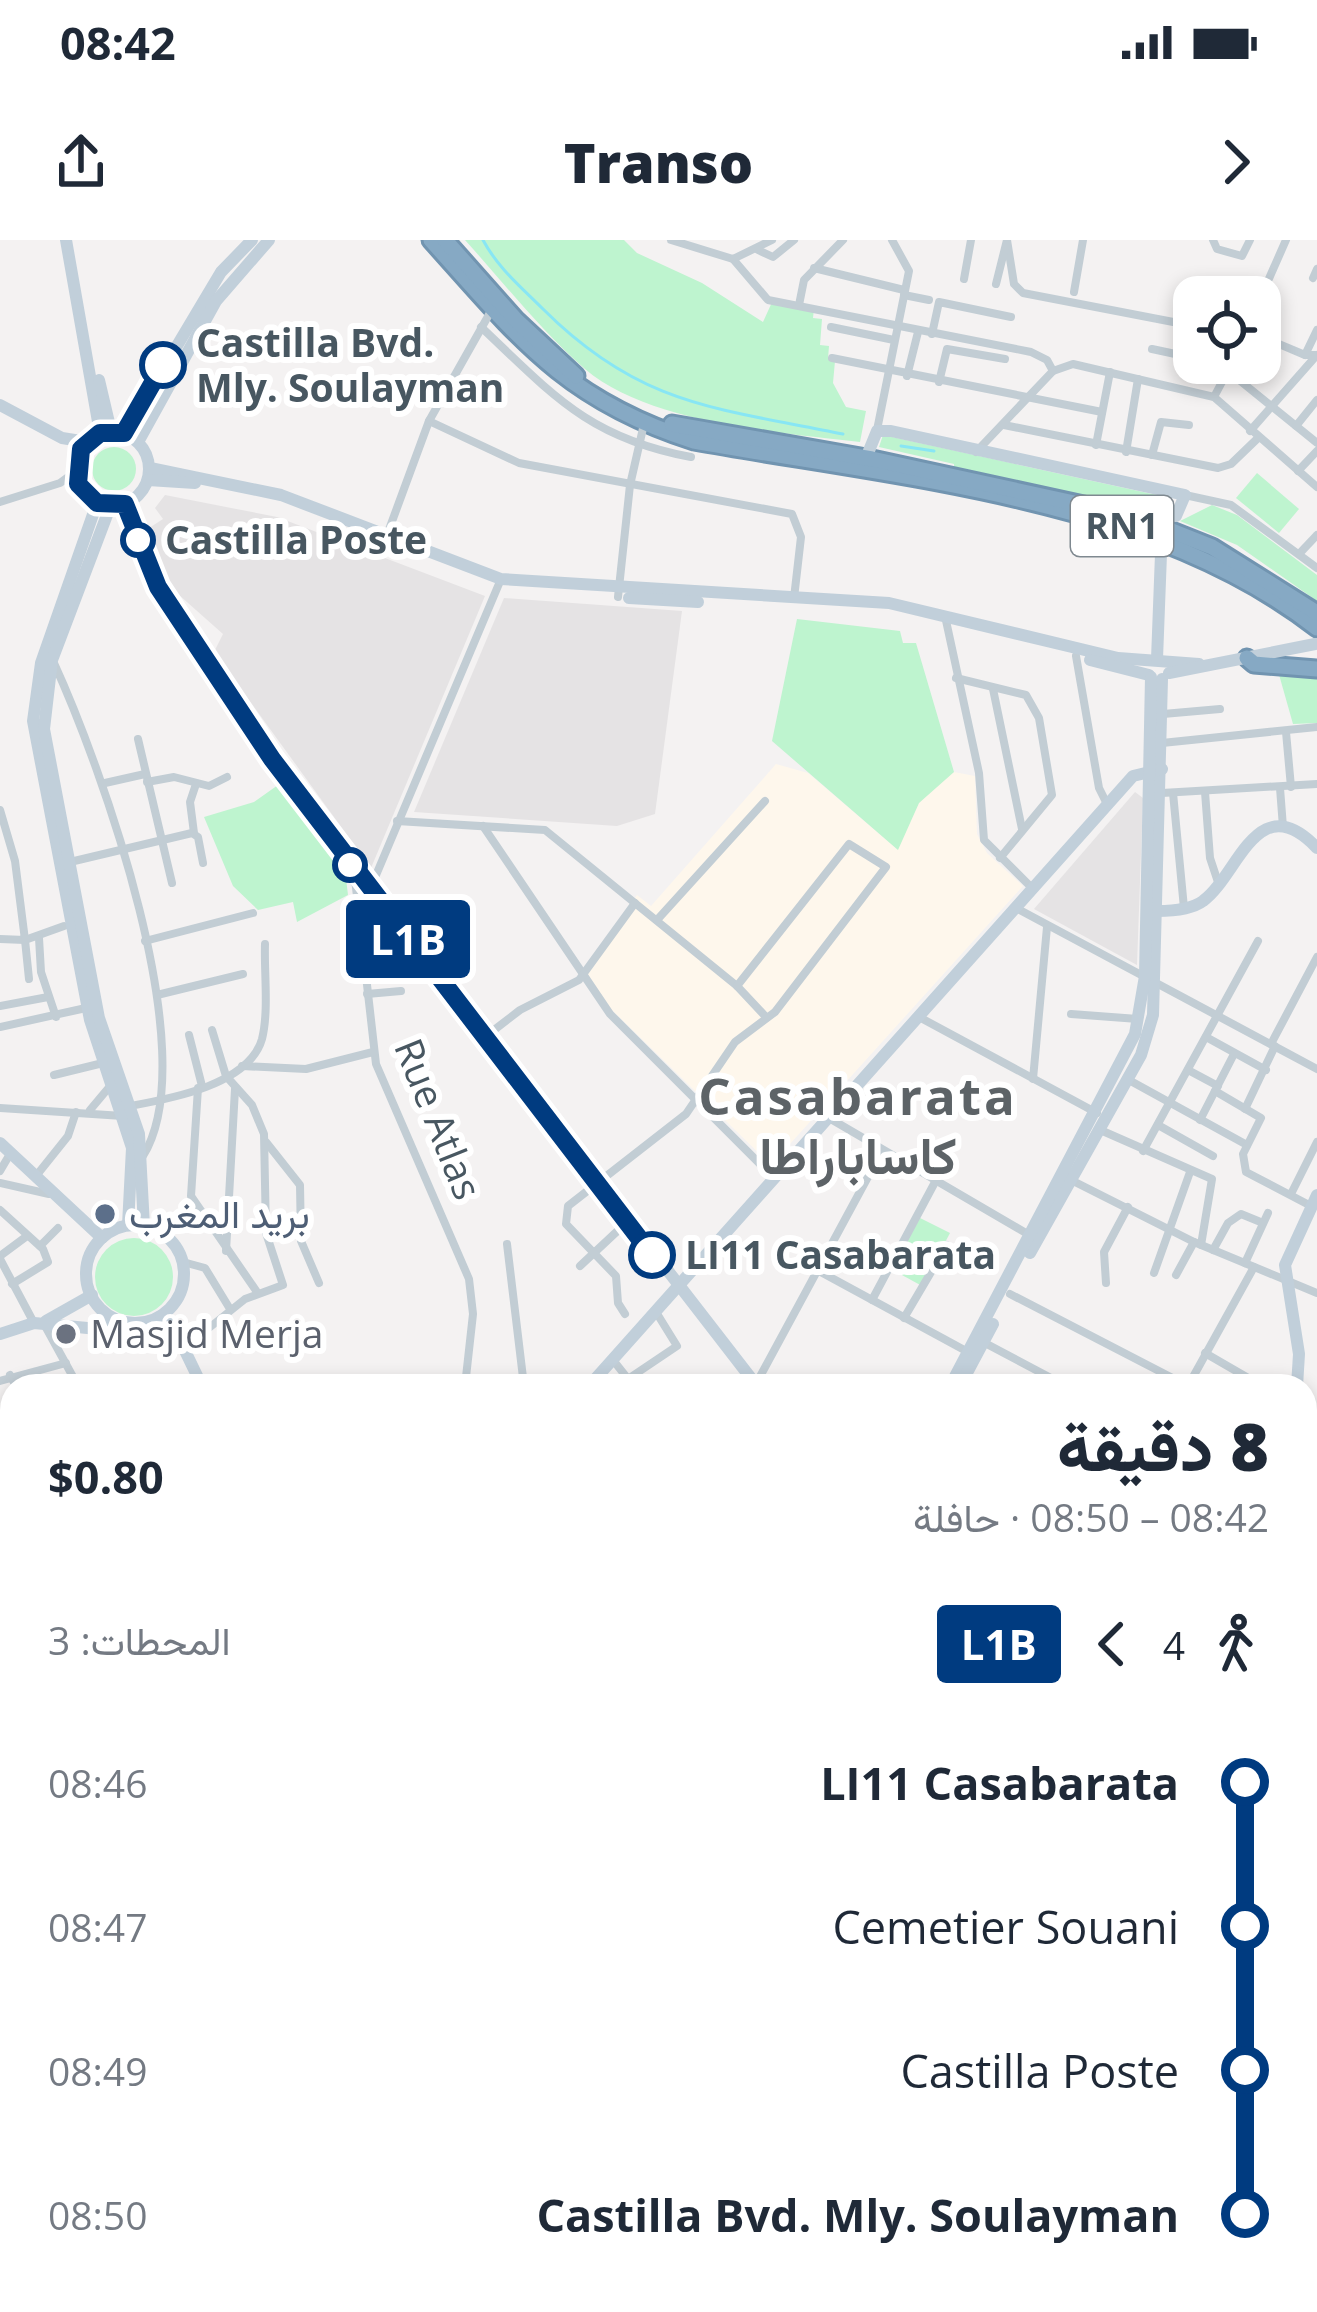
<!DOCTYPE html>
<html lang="ar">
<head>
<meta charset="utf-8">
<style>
  :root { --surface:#fff; --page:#f2f2f3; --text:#1f2937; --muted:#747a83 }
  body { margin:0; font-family:"Open Sans",Vazirmatn,sans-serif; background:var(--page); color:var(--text); direction:rtl; height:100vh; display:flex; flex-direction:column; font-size:45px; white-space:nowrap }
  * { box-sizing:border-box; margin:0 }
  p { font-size:39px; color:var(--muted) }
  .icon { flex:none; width:66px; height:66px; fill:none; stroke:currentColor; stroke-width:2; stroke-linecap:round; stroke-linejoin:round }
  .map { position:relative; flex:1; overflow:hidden; direction:ltr }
  .details { position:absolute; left:0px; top:1134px; width:1317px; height:939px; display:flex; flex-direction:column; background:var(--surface); border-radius:36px 36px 0 0; box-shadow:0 6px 18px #0003; direction:rtl }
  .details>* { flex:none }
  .badge { padding:0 24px; border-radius:9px; font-size:42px; line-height:78px }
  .tools { position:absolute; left:1173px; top:36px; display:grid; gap:24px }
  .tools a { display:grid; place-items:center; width:108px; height:108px; border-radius:24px; background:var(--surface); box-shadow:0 6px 18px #0003; font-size:60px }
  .map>.badge { position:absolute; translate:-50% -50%; box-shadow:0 0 0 6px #fff }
  .legs { display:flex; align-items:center; gap:18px; height:132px; padding:0 48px; font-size:39px }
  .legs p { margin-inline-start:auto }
  .overview { display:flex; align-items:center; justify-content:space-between; height:204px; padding:0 48px }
  h1 { font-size:66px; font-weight:800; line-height:90px }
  ul { padding:0 48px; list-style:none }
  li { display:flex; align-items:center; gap:42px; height:144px; font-size:45px }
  li i { display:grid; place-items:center; width:18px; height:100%; margin:0 15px; background:currentColor }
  li i::after { content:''; width:30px; height:30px; margin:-15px; border:9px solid; border-radius:50%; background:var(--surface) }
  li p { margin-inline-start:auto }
  li:first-child i { background:linear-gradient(#0000 50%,currentColor 0) }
  li:last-child i { background:linear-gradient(currentColor 50%,#0000 0) }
  .status { display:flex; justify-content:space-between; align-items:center; height:84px; padding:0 60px; background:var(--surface); direction:ltr }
  .status svg { height:33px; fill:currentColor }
  header { display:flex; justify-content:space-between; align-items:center; height:156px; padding:0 48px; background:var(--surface); font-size:54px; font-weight:800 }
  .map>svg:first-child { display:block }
  .commercial { fill:#fef7ec }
  .education { fill:#e5e3e4 }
  .green { fill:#bef4cf }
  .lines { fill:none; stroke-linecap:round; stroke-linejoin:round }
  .stream { stroke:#88e6f4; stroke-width:3 }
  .highway-casing { stroke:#7194b0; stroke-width:21 }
  .street { stroke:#c2cdd4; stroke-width:8 }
  .secondary { stroke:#c1cfda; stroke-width:12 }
  .primary { stroke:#b0c4d2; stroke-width:14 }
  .highway { stroke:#86a9c4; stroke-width:15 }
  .line-1-casing { stroke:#fff; stroke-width:27 }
  .line-1 { stroke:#003b80; stroke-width:18 }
  .stop-1-dot { fill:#fff; stroke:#003b80; stroke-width:6 }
  .service-dot { fill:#5c6f8a; stroke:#fff; stroke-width:4.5 }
  .worship-dot { fill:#6b7280; stroke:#fff; stroke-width:4.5 }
  .labels { text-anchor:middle; stroke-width:12; stroke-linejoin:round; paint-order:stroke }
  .shield { fill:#fff; stroke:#7f8990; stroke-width:3 }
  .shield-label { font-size:36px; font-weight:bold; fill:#485761 }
  .stop-label { font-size:39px; font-weight:bold; fill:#485761; stroke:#fff; text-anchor:start }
  .street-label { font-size:39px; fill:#485761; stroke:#fff }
  .service-label { font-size:39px; fill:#4e5e75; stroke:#fff; text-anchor:start }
  .worship-label { font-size:39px; fill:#5b616d; stroke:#fff; text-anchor:start }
  .district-label { font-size:51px; font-weight:bold; letter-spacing:3px; fill:#5d6367; stroke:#fff }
</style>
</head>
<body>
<div class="status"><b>08:42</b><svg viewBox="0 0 49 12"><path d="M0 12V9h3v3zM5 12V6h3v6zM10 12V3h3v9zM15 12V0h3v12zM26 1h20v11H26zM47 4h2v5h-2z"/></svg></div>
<header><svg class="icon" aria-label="forward" viewBox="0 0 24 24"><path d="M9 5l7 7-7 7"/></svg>Transo<svg class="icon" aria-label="share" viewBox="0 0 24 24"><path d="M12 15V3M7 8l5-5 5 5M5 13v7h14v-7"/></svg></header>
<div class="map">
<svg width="1317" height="2072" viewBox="0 0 1317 2072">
  <rect width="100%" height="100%" fill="#f4f2f2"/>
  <path class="commercial" d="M 776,524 L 808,533 L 897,609 L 919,563 L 934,546 L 954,532 L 975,536 L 977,594 L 987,613 L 1023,646 L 771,925 L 610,768 L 584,728 L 637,655 L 651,666 Z"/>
  <g class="education">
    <path d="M 165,255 L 277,277 L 485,356 L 371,628 L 214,412 L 223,394 L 170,347 L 146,290 L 163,279 L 155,268 Z"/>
    <path d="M 504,358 L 682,371 L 655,574 L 617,586 L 414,572 Z"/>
    <path d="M 1135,552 L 1143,558 L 1137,725 L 1034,669 Z"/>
    <path d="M 12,1312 L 12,1541 L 0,1540 L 0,1316 Z"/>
  </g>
  <g class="green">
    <path d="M 465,0 L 624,0 L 637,13 L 702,43 L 763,82 L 773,60 L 814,68 L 813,78 L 822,79 L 820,105 L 829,106 L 828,119 L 835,121 L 833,143 L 846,167 L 866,171 L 860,202 C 780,193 648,183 585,129 C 541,91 504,43 465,0 Z"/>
    <path d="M 883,195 L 1166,257 L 1170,277 L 954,230 L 954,224 L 879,207 Z"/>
    <circle cx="114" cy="229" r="22"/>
    <path d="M 1257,233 L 1299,269 L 1279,293 L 1236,258 Z"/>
    <path d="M 1212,265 L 1237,275 L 1317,335 L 1317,361 L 1237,305 L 1180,281 Z"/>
    <path d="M 797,379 L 900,391 L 903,403 L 916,403 L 954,532 L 919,563 L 898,610 L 772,501 Z"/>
    <path d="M 1278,431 L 1317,436 L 1317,483 L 1293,484 Z"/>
    <path d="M 278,545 L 345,630 L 348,655 L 297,682 L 293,662 L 258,670 L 233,646 L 204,577 L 254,562 Z"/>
    <path d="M 920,978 L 950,993 L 922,1046 L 891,1029 Z"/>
    <circle cx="134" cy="1037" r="39"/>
    <path d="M 435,2061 L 494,2061 L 488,2072 L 432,2072 Z"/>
    <path d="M 165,2063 L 349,2071 L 350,2072 L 163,2072 Z"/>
  </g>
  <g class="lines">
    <g class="stream">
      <path d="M 483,0 C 498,28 520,46 543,69 C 640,166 716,168 843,194"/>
      <path d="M 901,206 L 934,211"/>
    </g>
    <defs>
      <g id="highway">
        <path d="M 431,0 C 518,97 565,160 694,201 C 899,238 1149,257 1317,388"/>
        <path d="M 445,0 L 516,80 L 576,136"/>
        <path d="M 672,184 L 872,219 L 1134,276 L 1212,307 L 1317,373"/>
        <path d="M 1247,418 L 1254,424 L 1317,429"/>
      </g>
    </defs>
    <use href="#highway" class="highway-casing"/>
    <g class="street">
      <path d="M 671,0 L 733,19 L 772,0"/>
      <path d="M 1007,0 L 1014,44 L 1023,53 L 1194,86"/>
      <path d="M 1213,0 L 1217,9 L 1242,16 L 1250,0"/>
      <path d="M 758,10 L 773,17 L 794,0"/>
      <path d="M 733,19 L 768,60 L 1031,112 L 1047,120 L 1053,131 L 1073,124 L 1214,157 L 1317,247"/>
      <path d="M 814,28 L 904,50"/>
      <path d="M 1313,38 L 1317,29"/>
      <path d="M 964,39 L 971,0"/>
      <path d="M 996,44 L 1007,0"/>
      <path d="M 1074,52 L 1083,0"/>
      <path d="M 904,55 L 929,60"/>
      <path d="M 1260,59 L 1286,0"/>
      <path d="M 799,65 L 804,40 L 843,0"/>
      <path d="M 481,87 C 553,155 589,198 691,217"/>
      <path d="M 831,87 L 894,100"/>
      <path d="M 932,94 L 939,62 L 1011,77"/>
      <path d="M 1260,96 L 1305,115 L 1317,115"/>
      <path d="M 1152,109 L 1194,118"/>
      <path d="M 1305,115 L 1317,90"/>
      <path d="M 832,118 L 1102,172"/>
      <path d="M 1216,123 L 1231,126"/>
      <path d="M 1228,131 L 1317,203"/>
      <path d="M 907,136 L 918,92"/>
      <path d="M 939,142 L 947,109 L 1005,119"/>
      <path d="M 1214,157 L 1232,123"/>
      <path d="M 429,181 L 519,223 L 792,274 L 801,297 L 794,358"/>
      <path d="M 1004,185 L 1218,228 L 1231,224 L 1258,198"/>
      <path d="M 1296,186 L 1317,160"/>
      <path d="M 877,190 L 909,31 L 892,0"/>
      <path d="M 1250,191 L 1317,115"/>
      <path d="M 1096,205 L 1110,132"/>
      <path d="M 976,212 L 1053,131"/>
      <path d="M 1126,212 L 1138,139"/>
      <path d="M 1152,215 L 1161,182 L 1189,185"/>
      <path d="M 1298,231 L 1317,211"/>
      <path d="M 1185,255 L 1231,265 L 1317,328"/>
      <path d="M 0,262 L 60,243 L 75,232"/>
      <path d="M 387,295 L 429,181 L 491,71"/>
      <path d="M 1299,314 L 1317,295"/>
      <path d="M 618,357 L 630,245 L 644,184"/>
      <path d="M 945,376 L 979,533 L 984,600 L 1032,648"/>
      <path d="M 1076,416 L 1099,548 L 1107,564"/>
      <path d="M 53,421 C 100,523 206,815 143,916"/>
      <path d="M 956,438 L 1026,455 L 1039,478 L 1052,555 L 1000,618"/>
      <path d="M 993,449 L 1022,589"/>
      <path d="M 1163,474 L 1220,469"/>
      <path d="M 1286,492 L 1291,547"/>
      <path d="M 138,499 L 172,643"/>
      <path d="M 1162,503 L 1317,487"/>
      <path d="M 147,542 L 174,537 L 209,546 L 227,537"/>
      <path d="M 105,543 L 145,534"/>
      <path d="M 1280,548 L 1283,587"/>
      <path d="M 1205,552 L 1210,618 L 1219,645"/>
      <path d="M 1162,553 L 1317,544"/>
      <path d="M 1173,553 L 1184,668"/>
      <path d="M 0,570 L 15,621 L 25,700 L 0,699"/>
      <path d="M 397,581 L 545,590 L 737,746 L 766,777"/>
      <path d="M 483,586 L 610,774 L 775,939"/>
      <path d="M 194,593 L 190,562 L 196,544"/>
      <path d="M 70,622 L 192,593 L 198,597 L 203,623"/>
      <path d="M 354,630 L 376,824 L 469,1039 L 473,1074 L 465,1146"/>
      <path d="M 371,647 L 501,339"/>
      <path d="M 1016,668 L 1317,829"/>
      <path d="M 657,680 L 765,561"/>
      <path d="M 39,698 L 41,732 L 56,777"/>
      <path d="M 145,701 L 253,673"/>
      <path d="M 29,739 L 25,700 L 64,686"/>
      <path d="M 367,754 L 401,751"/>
      <path d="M 157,755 L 243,734"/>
      <path d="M 0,766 L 48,757"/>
      <path d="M 1071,774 L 1138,779"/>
      <path d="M 919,777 L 1097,873"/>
      <path d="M 0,787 L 86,768"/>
      <path d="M 189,795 L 202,846"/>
      <path d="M 485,797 L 520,770 L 579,740 L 635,663"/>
      <path d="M 1206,797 L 1266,830"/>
      <path d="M 1271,804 L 1317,717"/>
      <path d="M 242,826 L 306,829 L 373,812"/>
      <path d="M 1188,830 L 1218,846"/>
      <path d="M 54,835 L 103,823"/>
      <path d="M 1033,839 L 1047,687"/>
      <path d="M 1127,839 L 1247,905"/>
      <path d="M 198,848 L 191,956 L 257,1052"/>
      <path d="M 1215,851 L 1261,878 L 1243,914 L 1246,932 L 1311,966"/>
      <path d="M 130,866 C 169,859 249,845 262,799 C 269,771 264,733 265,704"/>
      <path d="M 0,868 L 123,876"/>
      <path d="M 1245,869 L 1275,806"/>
      <path d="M 90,870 L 111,845"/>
      <path d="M 829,878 L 1031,996"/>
      <path d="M 1200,880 L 1234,814"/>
      <path d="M 1158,885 L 1213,916"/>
      <path d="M 1098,889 L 1212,939 L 1201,1005"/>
      <path d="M 266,902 L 300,945 L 301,1001 L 319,1043"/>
      <path d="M 1143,911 L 1258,701"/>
      <path d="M 0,931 L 10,914"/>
      <path d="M 36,936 L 68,896 L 76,872"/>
      <path d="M 1071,940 L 1194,1002 L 1317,1053"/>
      <path d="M 0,943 L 49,954"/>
      <path d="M 1291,954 L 1317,902"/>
      <path d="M 0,970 L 43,1009 L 48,1022 L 12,1044"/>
      <path d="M 507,1004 L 524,1146"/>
      <path d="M 40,1006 L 58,988"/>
      <path d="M 1213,1010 L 1228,983 L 1241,974 L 1263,983"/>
      <path d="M 226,1011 L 235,849"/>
      <path d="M 0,1016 L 27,996"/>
      <path d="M 0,1019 L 34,1083"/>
      <path d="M 183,1022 L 205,1028 L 230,1069"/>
      <path d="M 1245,1023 L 1268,973"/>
      <path d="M 580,1026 L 626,983"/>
      <path d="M 817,1030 L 968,1112"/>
      <path d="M 1154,1033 L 1190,932"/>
      <path d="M 1176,1035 L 1194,1002"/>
      <path d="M 1106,1043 L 1104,1012 L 1128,967"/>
      <path d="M 1010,1054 L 1188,1146"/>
      <path d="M 872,1060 L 934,944"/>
      <path d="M 625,1074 L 618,1063 L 616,1036 L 566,984 L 568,966 L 686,874 L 735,802 L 775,772 L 886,627 L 849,604 L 737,746"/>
      <path d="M 904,1078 L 947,1005"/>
      <path d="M 44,1084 L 78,1146"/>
      <path d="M 983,1102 L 1066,1146"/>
      <path d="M 184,1108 L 245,1059 L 283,1045 L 266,993 L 264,894 L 252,865 L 226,836 L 212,790"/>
      <path d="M 1205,1113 L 1262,1146"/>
      <path d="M 613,1120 L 628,1139"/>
      <path d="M 10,1135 L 16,1146"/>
      <path d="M 964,1138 L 987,1146"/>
      <path d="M 0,1141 L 66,1123"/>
      <path d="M 756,1144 L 882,911"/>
      <path d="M 632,1146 L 628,1139 L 677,1106 L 656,1072"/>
      <path d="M 729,1146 L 745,1136"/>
      <path d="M 990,1146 L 1002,1139 L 1017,1146"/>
      <path d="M 1188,1146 L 1254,1027"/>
      <path d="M 0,1188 L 12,1210"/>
      <path d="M 1310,1221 L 1317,1206"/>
      <path d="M 0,1229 L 12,1222"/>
      <path d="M 1305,1250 L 1317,1256"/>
      <path d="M 0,1268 L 12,1264"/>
      <path d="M 1305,1285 L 1317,1259"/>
      <path d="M 1305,1341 L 1317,1347"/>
      <path d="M 1305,1381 L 1317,1387"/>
      <path d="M 1305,1449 L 1311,1436"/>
      <path d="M 0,1576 L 12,1580"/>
      <path d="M 1305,1577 L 1317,1584"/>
      <path d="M 1317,1584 L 1317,1614"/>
      <path d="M 0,1619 L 12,1634"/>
      <path d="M 0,1647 L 12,1639"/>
      <path d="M 0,1681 L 12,1698"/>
      <path d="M 1306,1688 L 1317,1683"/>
      <path d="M 1307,1727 L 1317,1752"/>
      <path d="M 0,1729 L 12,1720"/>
      <path d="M 0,1744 L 12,1761"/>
      <path d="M 1305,1804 L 1317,1800"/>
      <path d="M 1305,1825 L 1311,1840"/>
      <path d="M 0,1842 L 12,1838"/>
      <path d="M 0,1879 L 12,1875"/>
      <path d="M 1305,1882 L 1317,1876"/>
      <path d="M 1305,1902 L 1317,1916"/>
      <path d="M 0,2008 L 12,2005"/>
      <path d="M 115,2061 L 119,2072"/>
      <path d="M 349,2061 L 369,2062"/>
      <path d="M 695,2061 L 704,2072"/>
      <path d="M 949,2061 L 953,2072"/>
      <path d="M 0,2067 L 27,2061"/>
      <path d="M 159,2072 L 162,2061"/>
      <path d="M 622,2072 L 627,2061"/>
      <path d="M 1133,2072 L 1135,2061"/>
      <path d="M 1307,2072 L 1317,2048"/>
    </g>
    <g class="secondary">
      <path d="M 66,0 L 100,193"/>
      <path d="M 99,140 L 111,191"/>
      <path d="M 0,165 L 62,198 L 87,202"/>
      <circle cx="112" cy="229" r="37"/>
      <path d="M 125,193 L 221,32 L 252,0"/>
      <path d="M 138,202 L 216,61 L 269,0"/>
      <path d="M 866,218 L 877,191 L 891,191 L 1185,255 L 1176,276"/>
      <path d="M 150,228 L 281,255 L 501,339 L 889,363 L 1118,418 L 1199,424"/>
      <path d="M 148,240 L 195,243"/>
      <path d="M 97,263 L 41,423 L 33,481 L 90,780 L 132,908 L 128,985"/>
      <path d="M 126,264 L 158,347 L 272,519 L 757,1146"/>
      <path d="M 110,267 L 52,420 L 44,489 L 99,778 L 139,894 L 144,986"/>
      <path d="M 629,358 L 698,362"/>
      <path d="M 1157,419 L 1161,314"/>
      <path d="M 1090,420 L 1149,435"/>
      <path d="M 1169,433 L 1315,404"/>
      <path d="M 1157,671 C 1172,671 1191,670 1203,661 C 1238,636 1257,545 1317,608"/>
      <path d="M 0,903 L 102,998"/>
      <circle cx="135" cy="1034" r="49"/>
      <path d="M 1030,1013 L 1141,815 L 1153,775 L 1162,439"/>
      <path d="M 161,1076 L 174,1088 L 202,1146"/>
      <path d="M 46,1081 L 92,1055"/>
      <path d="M 0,1094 L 34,1083 L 98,1089 L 118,1080"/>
      <path d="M 589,1146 L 1133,536 L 1162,529"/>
      <path d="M 950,1146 L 1135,794 L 1145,736 L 1151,437"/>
      <path d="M 960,1146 L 993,1084"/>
      <path d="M 1297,1146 L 1299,1114 L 1285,1025 L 1317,955"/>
      <path d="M 0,1306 L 12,1303"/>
      <path d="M 1305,1433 L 1317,1439"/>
      <path d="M 0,1547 L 12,1548"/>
      <path d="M 365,2072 L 371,2061"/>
    </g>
    <g class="primary">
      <path d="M 0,1935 L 12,1931"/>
      <path d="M 1305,1966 L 1317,1971"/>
    </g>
    <use href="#highway" class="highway"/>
  </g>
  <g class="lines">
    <defs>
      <path id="line-1" d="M 163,125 L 124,193 L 100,193 L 81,209 L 78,244 L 97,263 L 125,264 L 158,347 L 272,519 L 652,1015"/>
    </defs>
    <use href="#line-1" class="line-1-casing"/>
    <use href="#line-1" class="line-1"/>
  </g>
  <g class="stop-1-dot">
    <circle cx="163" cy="125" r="21"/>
    <circle cx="138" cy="300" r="15"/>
    <circle cx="350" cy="625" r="15"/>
    <circle cx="652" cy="1015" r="21"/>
  </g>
  <circle class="service-dot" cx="105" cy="974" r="12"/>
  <circle class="worship-dot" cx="66" cy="1094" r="12"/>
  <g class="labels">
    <rect class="shield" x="1071" y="256" width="102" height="60" rx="9"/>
    <g class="shield-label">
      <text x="1122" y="299">RN1</text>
    </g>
    <g class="stop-label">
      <text x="196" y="117">Castilla Bvd.<tspan x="196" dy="45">Mly. Soulayman</tspan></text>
      <text x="165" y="314">Castilla Poste</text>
      <text x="685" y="1029">LI11 Casabarata</text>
    </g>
    <g class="street-label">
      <text transform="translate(438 879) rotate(68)" y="14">Rue Atlas</text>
    </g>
    <g class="service-label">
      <text x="129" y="988">بريد المغرب</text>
    </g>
    <g class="worship-label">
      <text x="90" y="1108">Masjid Merja</text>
    </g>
    <g class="district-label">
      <text x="858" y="875">Casabarata<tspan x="858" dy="59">كاساباراطا</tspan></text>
    </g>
  </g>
</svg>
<div class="tools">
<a><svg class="icon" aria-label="locate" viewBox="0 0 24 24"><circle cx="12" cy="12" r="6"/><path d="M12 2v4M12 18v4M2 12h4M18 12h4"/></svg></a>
</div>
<b class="badge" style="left:408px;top:699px;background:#003b80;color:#fff">L1B</b>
<section class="details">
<div class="overview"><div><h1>8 دقيقة</h1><p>08:42 – 08:50 · حافلة</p></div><b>$0.80</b></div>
<div class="legs"><svg class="icon" aria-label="walk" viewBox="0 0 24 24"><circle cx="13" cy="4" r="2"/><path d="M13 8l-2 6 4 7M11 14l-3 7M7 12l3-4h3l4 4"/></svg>4<svg class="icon" aria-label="back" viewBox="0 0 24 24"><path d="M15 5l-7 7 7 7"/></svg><b class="badge" style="background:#003b80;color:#fff">L1B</b><p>المحطات: 3</p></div>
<ul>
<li><i style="color:#003b80"></i><b>LI11 Casabarata</b><p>08:46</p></li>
<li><i style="color:#003b80"></i><span>Cemetier Souani</span><p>08:47</p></li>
<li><i style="color:#003b80"></i><span>Castilla Poste</span><p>08:49</p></li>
<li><i style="color:#003b80"></i><b>Castilla Bvd. Mly. Soulayman</b><p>08:50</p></li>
</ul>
</section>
</div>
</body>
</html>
